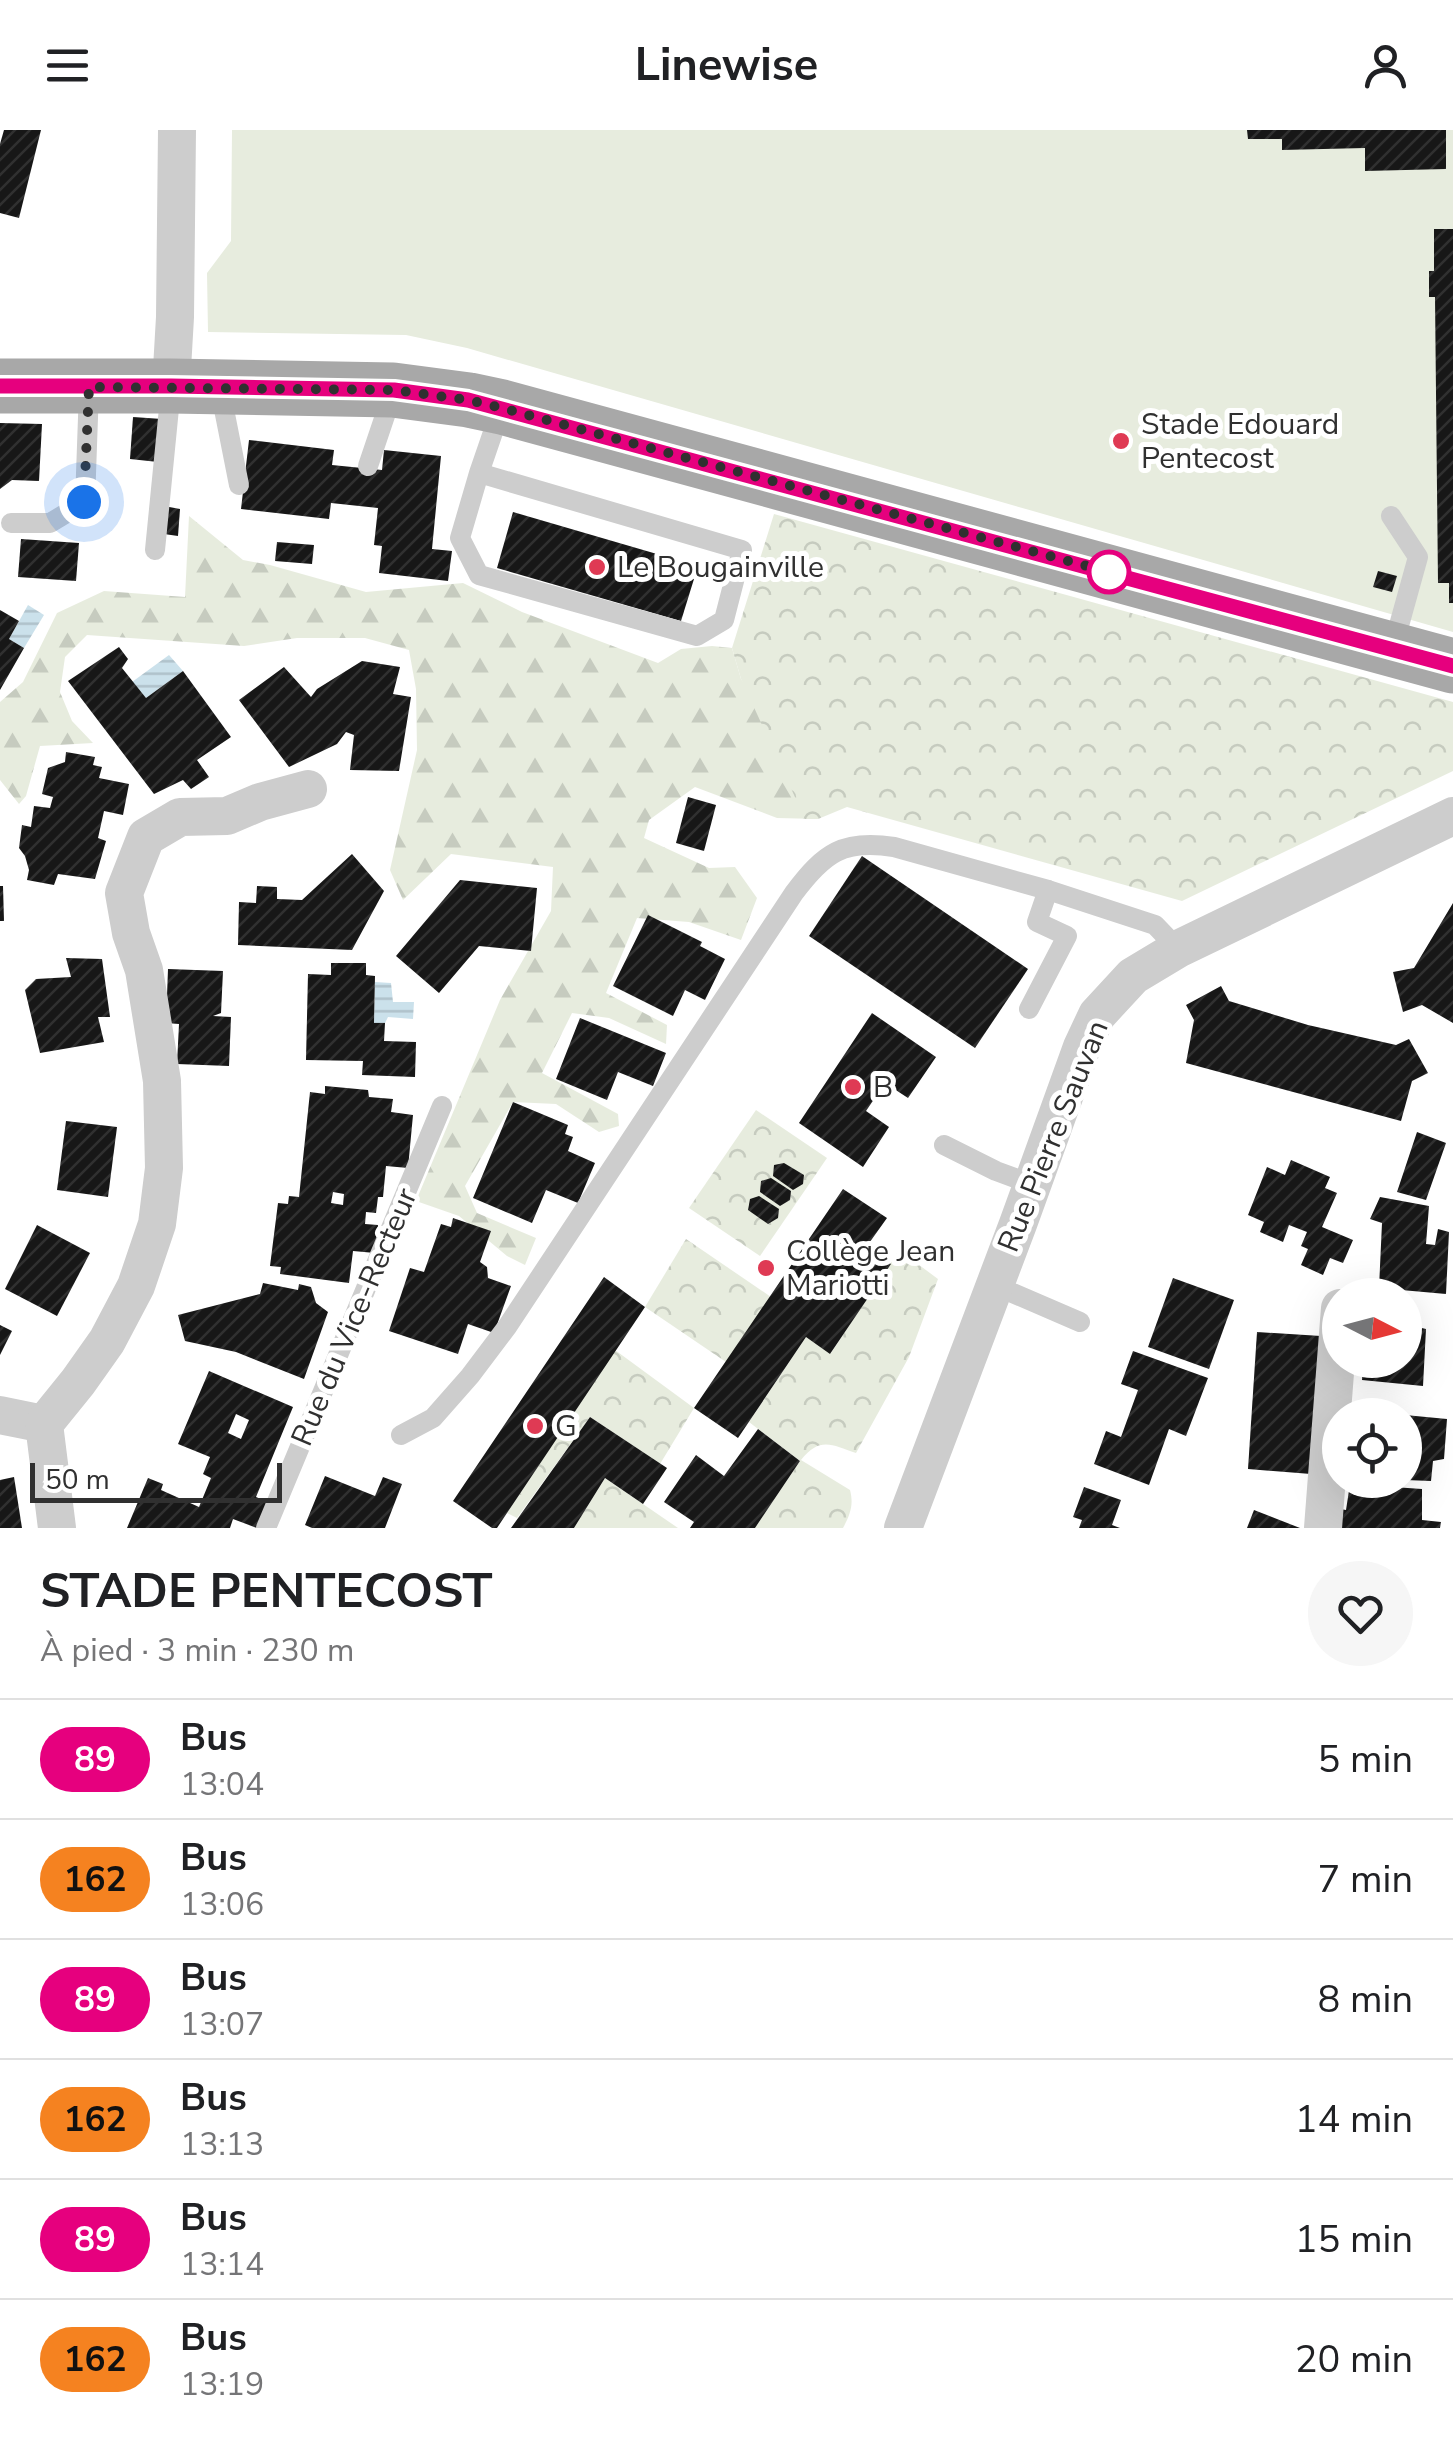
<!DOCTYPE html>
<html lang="fr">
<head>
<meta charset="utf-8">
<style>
  :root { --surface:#fff; --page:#f6f6f6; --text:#202124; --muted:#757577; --line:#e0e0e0 }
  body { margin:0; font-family:"Nunito Sans",sans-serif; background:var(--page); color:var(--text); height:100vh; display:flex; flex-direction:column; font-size:38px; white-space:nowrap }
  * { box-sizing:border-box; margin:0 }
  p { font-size:32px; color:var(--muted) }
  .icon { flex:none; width:55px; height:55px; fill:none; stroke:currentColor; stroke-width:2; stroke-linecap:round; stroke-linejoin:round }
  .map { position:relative; height:1398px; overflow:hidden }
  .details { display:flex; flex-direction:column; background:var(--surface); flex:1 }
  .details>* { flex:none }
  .badge { padding:0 20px; border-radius:32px; font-size:35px; line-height:65px }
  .needle { width:65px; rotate:96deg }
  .controls { position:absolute; left:1322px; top:1148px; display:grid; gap:20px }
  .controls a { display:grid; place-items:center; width:100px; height:100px; border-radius:50%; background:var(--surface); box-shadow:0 10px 40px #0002; font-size:50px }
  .scale { position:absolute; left:30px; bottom:25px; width:252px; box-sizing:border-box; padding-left:10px; border:5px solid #303030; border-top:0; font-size:28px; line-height:35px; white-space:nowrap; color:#303030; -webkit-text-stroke:8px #fff; paint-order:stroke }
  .you { position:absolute; width:50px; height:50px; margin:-25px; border:8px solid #fff; border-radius:50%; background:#1a73e8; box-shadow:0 0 0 15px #1a73e833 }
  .map>.badge { position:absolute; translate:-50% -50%; box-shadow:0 0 0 5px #fff }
  .round { display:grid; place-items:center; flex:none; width:105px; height:105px; border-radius:52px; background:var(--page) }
  .headline { display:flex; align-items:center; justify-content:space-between; height:170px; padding:0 40px }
  h1 { font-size:48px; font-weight:700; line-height:75px }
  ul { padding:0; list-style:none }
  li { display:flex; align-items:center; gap:30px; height:120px; padding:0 40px; border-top:2px solid var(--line) }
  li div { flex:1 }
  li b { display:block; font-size:38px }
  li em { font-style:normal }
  li .badge { min-width:110px; font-weight:700; text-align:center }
  header { display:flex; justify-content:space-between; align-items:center; height:130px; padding:0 40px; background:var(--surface); font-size:45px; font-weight:700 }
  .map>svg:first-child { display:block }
  .grass { fill:#e7ecde }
  .forest { fill:url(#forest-firs) }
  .park { fill:url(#park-crowns) }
  .water { fill:url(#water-rules) }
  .building { fill:url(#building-hatch); fill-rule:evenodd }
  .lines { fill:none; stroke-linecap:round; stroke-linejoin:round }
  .service { stroke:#cdcdcd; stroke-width:20 }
  .minor { stroke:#cdcdcd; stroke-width:38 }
  .primary { stroke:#a8a8a8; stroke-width:55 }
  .line-casing { stroke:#fff; stroke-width:22 }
  .line { stroke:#e6007e; stroke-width:15 }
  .walk { stroke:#303030; stroke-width:10; stroke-dasharray:0 18 }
  .poi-dot { fill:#df3a54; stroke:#fff; stroke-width:4 }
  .stop-dot { fill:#fff; stroke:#e6007e; stroke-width:5 }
  .labels { text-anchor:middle; stroke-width:10; stroke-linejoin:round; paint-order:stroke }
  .poi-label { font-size:30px; fill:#303030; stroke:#fff; text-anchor:start }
  .street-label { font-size:30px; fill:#303030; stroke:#fff }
</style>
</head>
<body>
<header><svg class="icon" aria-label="menu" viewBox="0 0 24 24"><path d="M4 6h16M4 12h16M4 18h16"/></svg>Linewise<svg class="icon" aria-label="person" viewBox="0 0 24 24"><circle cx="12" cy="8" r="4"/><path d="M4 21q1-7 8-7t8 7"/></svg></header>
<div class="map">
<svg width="1453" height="1398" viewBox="0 0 1453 1398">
  <defs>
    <pattern id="forest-firs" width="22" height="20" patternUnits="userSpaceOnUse" patternTransform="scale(2.5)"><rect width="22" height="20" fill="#e7ecde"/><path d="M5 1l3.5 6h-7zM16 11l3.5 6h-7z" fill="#c6cbbf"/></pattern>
    <pattern id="park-crowns" width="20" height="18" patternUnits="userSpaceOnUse" patternTransform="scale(2.5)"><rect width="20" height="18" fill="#e7ecde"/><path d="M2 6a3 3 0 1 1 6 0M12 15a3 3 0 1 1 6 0" fill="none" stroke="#c6cbbf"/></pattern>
    <pattern id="water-rules" width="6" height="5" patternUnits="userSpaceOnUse" patternTransform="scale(2.5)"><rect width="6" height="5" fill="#cbe1eb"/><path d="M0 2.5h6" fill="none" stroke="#afc1ca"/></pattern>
    <pattern id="building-hatch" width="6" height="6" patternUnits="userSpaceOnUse" patternTransform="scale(2.5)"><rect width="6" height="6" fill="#171717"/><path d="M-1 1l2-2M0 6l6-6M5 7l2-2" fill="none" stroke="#303030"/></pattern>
  </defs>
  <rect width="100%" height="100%" fill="#fff"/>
  <path class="grass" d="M 232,0 L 1453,0 L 1453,502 L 467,218 L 406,205 L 208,202 L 207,143 L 231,111 Z"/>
  <path class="forest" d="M 189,386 L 243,430 L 270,435 L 366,462 L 463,453 L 522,482 L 658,533 L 681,519 L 712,516 L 732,518 L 741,549 L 825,671 L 818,689 L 777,688 L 695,657 L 649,690 L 644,708 L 709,738 L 735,737 L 757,768 L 741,810 L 689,792 L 637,788 L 606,863 L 667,895 L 666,914 L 609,888 L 572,883 L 542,943 L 618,984 L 619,996 L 599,1002 L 556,974 L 513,972 L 465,1056 L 477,1083 L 536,1108 L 525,1135 L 507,1126 L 459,1086 L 416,1071 L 500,870 L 551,781 L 553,737 L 451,724 L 403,770 L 390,740 L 417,620 L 416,559 L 409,520 L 365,508 L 297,508 L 244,516 L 87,505 L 65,527 L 60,562 L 72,591 L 93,613 L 40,616 L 26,666 L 19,674 L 0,650 L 0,572 L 23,552 L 57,483 L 104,461 L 185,467 Z"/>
  <g class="park">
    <path d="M 774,384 L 1453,572 L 1453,641 L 1182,771 L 847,677 L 818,689 L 805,689 L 741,549 L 732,518 Z"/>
    <path d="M 756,980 L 827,1028 L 760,1126 L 689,1078 Z"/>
    <path d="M 686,1109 L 771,1167 L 726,1232 L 645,1177 Z"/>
    <path d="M 899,1120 L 938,1149 L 909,1227 L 856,1323 C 832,1315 820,1306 801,1330 L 850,1360 C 854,1375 850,1385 843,1398 L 755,1398 L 800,1331 L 749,1292 L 806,1207 L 831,1223 Z"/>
    <path d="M 615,1220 L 694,1278 L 660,1334 L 590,1287 L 517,1388 L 507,1383 Z"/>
    <path d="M 605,1348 L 678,1398 L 574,1398 Z"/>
  </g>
  <g class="water">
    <path d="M 28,475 L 44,485 L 24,518 L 9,509 Z"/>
    <path d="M 169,525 L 183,541 L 146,568 L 132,552 Z"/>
    <path d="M 375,852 L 391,853 L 393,872 L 414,872 L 413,889 L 388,887 L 385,893 L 374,893 Z"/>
  </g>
  <g class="building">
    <path d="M 4,0 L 41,0 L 19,88 L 0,83 L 0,14 Z"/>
    <path d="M 1247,0 L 1446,0 L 1446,39 L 1365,41 L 1365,18 L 1282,20 L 1282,9 L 1248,9 Z"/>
    <path d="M 1434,99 L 1453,99 L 1453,473 L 1449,473 L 1449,453 L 1438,453 L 1435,167 L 1429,167 L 1429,141 L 1434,141 Z"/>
    <path d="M 133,287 L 162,289 L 158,332 L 130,329 Z"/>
    <path d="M 0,293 L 42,294 L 39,351 L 12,350 L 0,359 Z"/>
    <path d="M 249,310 L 334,320 L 332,335 L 382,340 L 384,320 L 441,326 L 432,419 L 452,421 L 448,451 L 379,443 L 382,416 L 374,415 L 378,378 L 331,373 L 329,389 L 241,379 Z"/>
    <path d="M 164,376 L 180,379 L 178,406 L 164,404 Z"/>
    <path d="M 513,382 L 698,436 L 681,491 L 497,438 Z"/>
    <path d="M 21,409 L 79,413 L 76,451 L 18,447 Z"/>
    <path d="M 277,412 L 314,415 L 312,434 L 275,431 Z"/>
    <path d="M 1378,441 L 1397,446 L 1392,462 L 1373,457 Z"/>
    <path d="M 0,480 L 19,491 L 9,509 L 24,518 L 0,560 Z"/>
    <path d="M 119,517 L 128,529 L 122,538 L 146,568 L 183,541 L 231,607 L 197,630 L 209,647 L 191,659 L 183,650 L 154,664 L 68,551 Z"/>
    <path d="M 362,531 L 400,537 L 393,564 L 411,567 L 399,641 L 350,640 L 354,605 L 346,602 L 337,614 L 289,637 L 239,570 L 284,537 L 311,567 L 317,559 Z"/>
    <path d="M 66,622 L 95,627 L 93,635 L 102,637 L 99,648 L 129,654 L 123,685 L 104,681 L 98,708 L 106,711 L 95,749 L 58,744 L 54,755 L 27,750 L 29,740 L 25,726 L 19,718 L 22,695 L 31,697 L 34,676 L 50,678 L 53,667 L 42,664 L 48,638 L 65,632 Z"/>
    <path d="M 688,667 L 716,675 L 704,721 L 676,713 Z"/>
    <path d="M 352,724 L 384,761 L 352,820 L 238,815 L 239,772 L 256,773 L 257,756 L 277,757 L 277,769 L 302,770 Z"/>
    <path d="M 862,726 L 1028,839 L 975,918 L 809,806 Z"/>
    <path d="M 460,750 L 537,758 L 531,821 L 479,816 L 439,863 L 396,826 Z"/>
    <path d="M 0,756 L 3,756 L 4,791 L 0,791 Z"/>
    <path d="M 1453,773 L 1453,893 L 1422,875 L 1403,882 L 1393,842 L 1414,838 Z"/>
    <path d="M 648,785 L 702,812 L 700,816 L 725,829 L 705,870 L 685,860 L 673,886 L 613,856 Z"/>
    <path d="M 66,828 L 102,829 L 110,887 L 98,887 L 104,912 L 40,923 L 25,860 L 36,849 L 71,847 Z"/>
    <path d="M 331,833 L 366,833 L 366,845 L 375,846 L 374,893 L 385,893 L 384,911 L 416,912 L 415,947 L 362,945 L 363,931 L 306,930 L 308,844 L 331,845 Z"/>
    <path d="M 168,839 L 223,841 L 221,883 L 213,886 L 231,887 L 229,936 L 177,934 L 179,894 L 166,893 Z"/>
    <path d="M 1221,856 L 1229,871 L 1308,895 L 1396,915 L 1409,909 L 1428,943 L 1412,951 L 1401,991 L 1186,933 L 1194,890 L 1186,875 Z"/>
    <path d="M 872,883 L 936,927 L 908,968 L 885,953 L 866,981 L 889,997 L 863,1037 L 799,993 Z"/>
    <path d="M 580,888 L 666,923 L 653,956 L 618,942 L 607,970 L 556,949 Z"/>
    <path d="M 325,956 L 368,960 L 369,967 L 393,969 L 391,982 L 413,985 L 408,1038 L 386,1036 L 383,1067 L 378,1067 L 376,1083 L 366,1082 L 365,1094 L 378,1095 L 375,1123 L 353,1121 L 349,1153 L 280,1144 L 281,1137 L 270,1136 L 278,1073 L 288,1074 L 289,1066 L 299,1067 L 310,962 L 325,964 ZM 333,1062 L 344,1064 L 343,1075 L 331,1073 Z"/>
    <path d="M 513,972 L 568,995 L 565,1004 L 573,1007 L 568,1021 L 595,1033 L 578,1073 L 546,1060 L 532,1093 L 473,1068 Z"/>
    <path d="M 66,991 L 117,997 L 108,1067 L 57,1060 Z"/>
    <path d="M 1417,1002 L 1446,1013 L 1426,1070 L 1397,1062 Z"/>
    <path d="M 1291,1030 L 1330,1047 L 1325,1058 L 1337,1063 L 1322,1097 L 1353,1110 L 1343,1133 L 1330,1128 L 1323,1145 L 1301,1135 L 1308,1119 L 1301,1116 L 1307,1102 L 1289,1095 L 1283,1112 L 1260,1102 L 1264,1092 L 1248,1085 L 1267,1037 L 1285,1045 Z"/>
    <path d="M 784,1033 L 804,1045 L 803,1054 L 793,1060 L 773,1046 L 774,1035 Z"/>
    <path d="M 771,1048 L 791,1061 L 790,1070 L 780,1076 L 760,1062 L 761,1051 Z"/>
    <path d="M 843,1059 L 887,1088 L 867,1116 L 891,1134 L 830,1224 L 806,1207 L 738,1308 L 694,1278 Z"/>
    <path d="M 759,1066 L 779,1079 L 778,1088 L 768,1094 L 748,1080 L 750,1069 Z"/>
    <path d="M 1380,1067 L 1429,1076 L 1426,1114 L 1435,1115 L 1438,1099 L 1449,1102 L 1446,1164 L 1379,1158 L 1382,1093 L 1370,1089 Z"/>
    <path d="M 453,1088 L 491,1101 L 480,1132 L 487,1137 L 488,1148 L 511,1156 L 494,1203 L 468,1194 L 458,1224 L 389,1201 L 410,1138 L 424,1142 L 441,1094 L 451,1097 Z"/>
    <path d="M 37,1095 L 90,1123 L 57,1186 L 5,1159 Z"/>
    <path d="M 604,1147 L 645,1177 L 507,1383 L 497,1398 L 492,1398 L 453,1371 Z"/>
    <path d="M 1173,1148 L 1234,1170 L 1209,1239 L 1148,1217 Z"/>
    <path d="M 263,1153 L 298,1160 L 299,1154 L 311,1157 L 316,1173 L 328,1182 L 304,1249 L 236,1222 L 185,1211 L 178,1185 L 260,1164 Z"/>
    <path d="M 1405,1182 L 1410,1183 L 1409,1195 L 1426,1199 L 1423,1256 L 1362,1250 L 1363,1230 L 1405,1230 Z"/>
    <path d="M 0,1195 L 12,1201 L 0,1225 Z"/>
    <path d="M 1257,1202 L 1321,1206 L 1311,1344 L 1248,1339 Z"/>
    <path d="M 1133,1221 L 1208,1248 L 1186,1306 L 1169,1299 L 1149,1355 L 1094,1334 L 1106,1301 L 1121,1307 L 1138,1260 L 1121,1254 Z"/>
    <path d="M 209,1241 L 293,1277 L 256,1367 L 268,1372 L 257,1398 L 233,1389 L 230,1398 L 127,1398 L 148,1348 L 163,1354 L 161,1360 L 199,1377 L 211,1348 L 203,1344 L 210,1327 L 178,1314 ZM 236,1284 L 249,1290 L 241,1309 L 228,1303 Z"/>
    <path d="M 1405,1285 L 1447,1289 L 1444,1329 L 1433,1331 L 1431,1351 L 1405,1350 Z"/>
    <path d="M 590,1287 L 667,1338 L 643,1374 L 605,1348 L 574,1398 L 511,1398 Z"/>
    <path d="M 758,1299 L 800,1331 L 755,1398 L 690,1398 L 694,1392 L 664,1372 L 696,1325 L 724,1346 Z"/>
    <path d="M 325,1346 L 375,1366 L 383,1347 L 402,1354 L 385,1398 L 312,1398 L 305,1395 Z"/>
    <path d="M 14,1347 L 22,1398 L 0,1398 L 0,1350 Z"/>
    <path d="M 1350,1354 L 1422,1359 L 1422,1390 L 1441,1392 L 1440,1398 L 1334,1398 L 1335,1378 L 1346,1380 Z"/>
    <path d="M 1084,1357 L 1121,1370 L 1112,1395 L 1120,1398 L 1079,1398 L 1082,1390 L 1073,1387 Z"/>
    <path d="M 1254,1380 L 1300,1398 L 1247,1398 Z"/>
  </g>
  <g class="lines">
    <g class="service">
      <path d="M 220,259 L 239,355"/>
      <path d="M 368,336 L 393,262"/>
      <path d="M 479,343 L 460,408 L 479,445 L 697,506 L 724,490 L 742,420 L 479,343 L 501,279"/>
      <path d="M 1391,386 L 1418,427 L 1393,517"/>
      <path d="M 11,393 L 50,393 L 85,372 L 89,259"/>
      <path d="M 155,420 L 171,258"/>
      <path d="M 1029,879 L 1067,806 L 1037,792 L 1048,760"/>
      <path d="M 944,1015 L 996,1041 L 1031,1054"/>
      <path d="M 994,1155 L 1080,1192"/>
      <path d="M 401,1305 L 433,1288 L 470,1246 L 507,1197 L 794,763 C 824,723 843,709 894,717 L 1048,760 L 1155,795 L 1178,819"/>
      <path d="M 266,1398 L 442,976"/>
    </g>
    <g class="minor">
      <path d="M 171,256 L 175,187 L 177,0"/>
      <path d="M 0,1285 L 44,1294"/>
      <path d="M 57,1398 L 44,1294 L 78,1252 L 107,1211 L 136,1156 L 157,1094 L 164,1038 L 162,951 L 144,840 L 131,803 L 124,763 L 146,707 L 180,687 L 227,686 L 260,672 L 308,659"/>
      <path d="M 903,1398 L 1018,1094 L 1082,917 L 1097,885 L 1133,846 L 1178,819 L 1453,686"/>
      <path d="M 1323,1398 L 1340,1178"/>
    </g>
    <path class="primary" d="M 0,256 L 171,256 L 393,260 L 469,270 L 502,277 L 1453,536"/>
  </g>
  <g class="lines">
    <defs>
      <path id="line" d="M 0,256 L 171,256 L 394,260 L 468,270 L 1453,536"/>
    </defs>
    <use href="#line" class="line-casing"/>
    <use href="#line" class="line"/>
    <path class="walk" d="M 84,372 L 89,257 L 394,260 L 468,270 L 502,278 L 1109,442"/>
  </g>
  <g class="poi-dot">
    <circle cx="1121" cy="311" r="10"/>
    <circle cx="597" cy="437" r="10"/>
    <circle cx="853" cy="957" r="10"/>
    <circle cx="766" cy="1138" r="10"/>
    <circle cx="535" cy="1296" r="10"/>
  </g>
  <circle class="stop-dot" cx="1109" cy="442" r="20"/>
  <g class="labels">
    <g class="poi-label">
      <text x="1141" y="304">Stade Edouard<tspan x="1141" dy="34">Pentecost</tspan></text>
      <text x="617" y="447">Le Bougainville</text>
      <text x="873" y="967">B</text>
      <text x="786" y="1131">Collège Jean<tspan x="786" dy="34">Mariotti</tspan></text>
      <text x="555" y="1306">G</text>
    </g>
    <g class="street-label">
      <text transform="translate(1053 1006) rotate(-68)" y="10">Rue Pierre Sauvan</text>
      <text transform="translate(354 1187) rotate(-67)" y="10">Rue du Vice-Recteur</text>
    </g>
  </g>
</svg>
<div class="controls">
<a><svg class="needle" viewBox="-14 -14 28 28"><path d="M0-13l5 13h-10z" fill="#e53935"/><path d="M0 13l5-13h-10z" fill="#757577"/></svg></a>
<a><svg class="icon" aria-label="locate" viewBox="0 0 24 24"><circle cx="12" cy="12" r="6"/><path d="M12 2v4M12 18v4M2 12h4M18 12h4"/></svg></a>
</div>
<div class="scale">50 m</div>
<div class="you" style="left:84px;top:372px"></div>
</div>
<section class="details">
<div class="headline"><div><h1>STADE PENTECOST</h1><p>À pied · 3 min · 230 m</p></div><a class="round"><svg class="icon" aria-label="heart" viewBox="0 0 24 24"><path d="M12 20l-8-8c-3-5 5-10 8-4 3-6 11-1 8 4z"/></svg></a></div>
<ul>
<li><span class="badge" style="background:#e6007e;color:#fff">89</span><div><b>Bus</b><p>13:04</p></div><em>5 min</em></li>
<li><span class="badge" style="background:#f58220;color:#111">162</span><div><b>Bus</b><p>13:06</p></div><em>7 min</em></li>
<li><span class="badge" style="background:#e6007e;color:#fff">89</span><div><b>Bus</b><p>13:07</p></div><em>8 min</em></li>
<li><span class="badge" style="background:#f58220;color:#111">162</span><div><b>Bus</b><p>13:13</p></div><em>14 min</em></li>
<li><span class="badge" style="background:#e6007e;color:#fff">89</span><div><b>Bus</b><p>13:14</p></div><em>15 min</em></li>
<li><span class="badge" style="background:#f58220;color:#111">162</span><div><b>Bus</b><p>13:19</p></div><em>20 min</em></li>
</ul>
</section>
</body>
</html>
